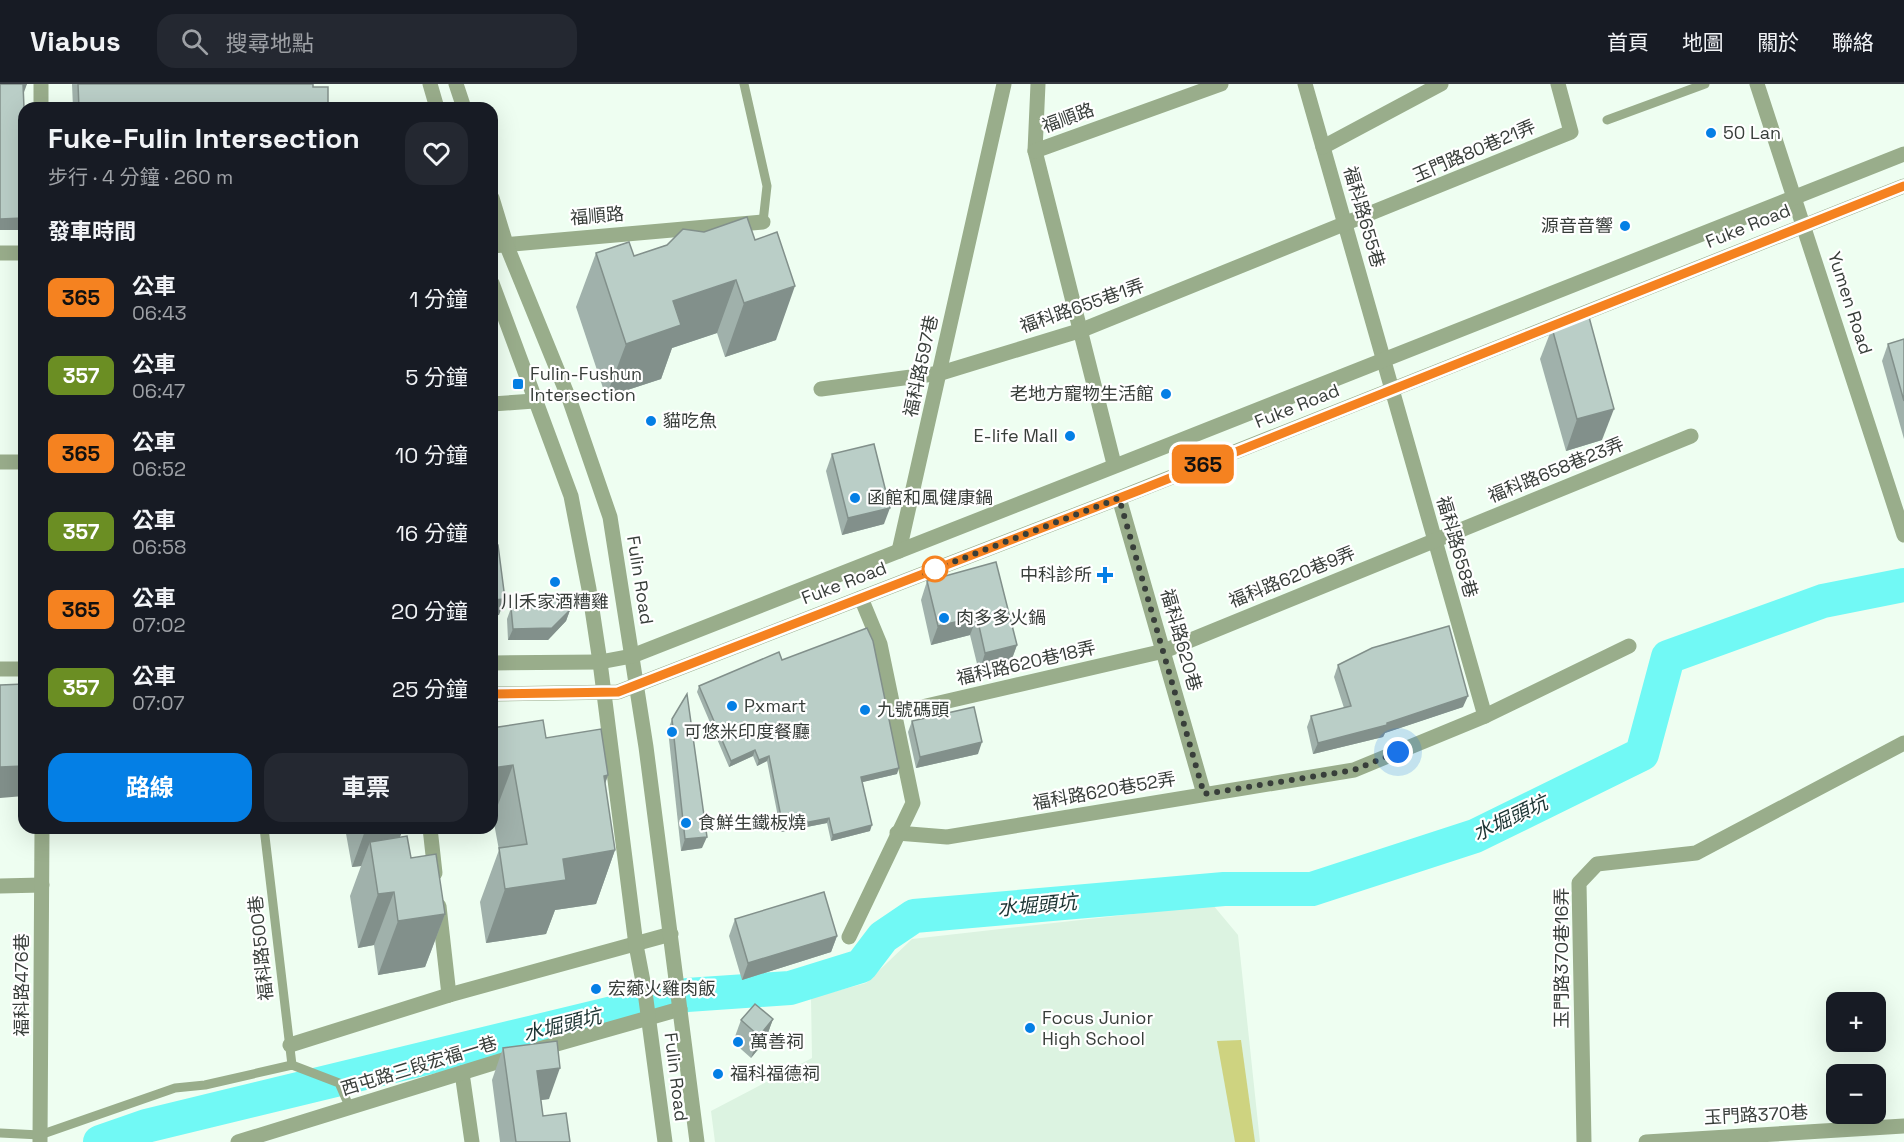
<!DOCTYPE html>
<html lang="zh-TW">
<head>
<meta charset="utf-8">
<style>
  :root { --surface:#171b24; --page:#242831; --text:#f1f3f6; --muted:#9ea1a6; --line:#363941; --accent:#047fe5 }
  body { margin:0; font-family:"Space Grotesk","Noto Sans TC",sans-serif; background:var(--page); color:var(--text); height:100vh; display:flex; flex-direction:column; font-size:22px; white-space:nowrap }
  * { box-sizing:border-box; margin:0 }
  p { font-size:20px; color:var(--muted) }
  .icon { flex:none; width:33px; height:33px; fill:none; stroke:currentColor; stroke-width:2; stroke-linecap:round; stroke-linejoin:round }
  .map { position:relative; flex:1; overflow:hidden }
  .panel { position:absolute; left:18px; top:18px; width:480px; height:732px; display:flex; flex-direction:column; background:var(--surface); border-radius:18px; box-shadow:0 6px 24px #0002 }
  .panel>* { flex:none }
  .badge { padding:0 12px; border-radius:9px; font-size:21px; line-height:39px }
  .tools { position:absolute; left:1826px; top:908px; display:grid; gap:12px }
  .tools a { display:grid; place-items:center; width:60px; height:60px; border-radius:12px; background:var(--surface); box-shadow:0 6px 24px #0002; font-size:30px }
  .you { position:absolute; width:30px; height:30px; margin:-15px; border:4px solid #fff; border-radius:50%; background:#1a73e8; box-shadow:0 0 0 9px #1a73e833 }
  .map>.badge { position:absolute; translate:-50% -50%; box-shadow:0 0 0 3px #fff }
  h2 { padding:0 30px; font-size:22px; line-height:54px }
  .round { display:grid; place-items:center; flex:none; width:63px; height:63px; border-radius:18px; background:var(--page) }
  .headline { display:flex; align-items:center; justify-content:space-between; height:102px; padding:0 30px }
  h1 { font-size:28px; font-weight:700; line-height:45px }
  .primary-button { display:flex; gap:12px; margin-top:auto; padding:12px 30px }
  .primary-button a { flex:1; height:69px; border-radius:18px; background:var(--accent); color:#fff; font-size:24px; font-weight:700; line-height:69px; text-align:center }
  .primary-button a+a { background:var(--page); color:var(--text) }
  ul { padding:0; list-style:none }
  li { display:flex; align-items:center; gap:18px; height:78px; padding:0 30px }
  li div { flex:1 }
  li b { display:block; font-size:22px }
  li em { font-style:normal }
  li .badge { min-width:66px; font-weight:700; text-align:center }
  header { display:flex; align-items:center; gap:36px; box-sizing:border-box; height:84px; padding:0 30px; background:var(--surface); border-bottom:2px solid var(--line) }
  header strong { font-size:28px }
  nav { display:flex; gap:33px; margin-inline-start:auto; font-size:21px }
  .search { width:420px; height:54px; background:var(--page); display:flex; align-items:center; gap:15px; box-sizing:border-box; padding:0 21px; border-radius:18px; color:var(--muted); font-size:22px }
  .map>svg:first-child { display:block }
  .built { fill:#dcf3e1 }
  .garden { fill:#ced380 }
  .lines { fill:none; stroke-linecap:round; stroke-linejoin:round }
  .river { stroke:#71f9f5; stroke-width:34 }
  .service { stroke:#99ad8b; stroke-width:9 }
  .minor { stroke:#99ad8b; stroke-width:15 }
  .tertiary { stroke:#99ad8b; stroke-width:15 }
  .wall { fill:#a0b1ab }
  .shaded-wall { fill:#82908b }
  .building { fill:#bacec7; stroke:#82908b; stroke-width:1.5 }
  .line-casing { stroke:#fff; stroke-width:14 }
  .line { stroke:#f58220; stroke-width:9 }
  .walk { stroke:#383e3a; stroke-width:6; stroke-dasharray:0 10.8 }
  .poi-dot { fill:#047fe5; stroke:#fff; stroke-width:2 }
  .stop-dot { fill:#fff; stroke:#f58220; stroke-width:3 }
  .labels { text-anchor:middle; stroke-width:4.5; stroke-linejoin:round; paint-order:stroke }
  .street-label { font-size:18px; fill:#383e3a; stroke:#fff }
  .poi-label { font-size:18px; fill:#383e3a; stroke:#fff; text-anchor:start }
  .water-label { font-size:20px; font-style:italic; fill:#1c3433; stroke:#fff }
</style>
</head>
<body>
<header>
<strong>Viabus</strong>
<div class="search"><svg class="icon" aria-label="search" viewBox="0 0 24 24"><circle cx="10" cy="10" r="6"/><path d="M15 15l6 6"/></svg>搜尋地點</div>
<nav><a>首頁</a><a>地圖</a><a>關於</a><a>聯絡</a></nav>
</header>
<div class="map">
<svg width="1904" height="1058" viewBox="0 0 1904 1058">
  <rect width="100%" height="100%" fill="#eefef1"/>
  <path class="built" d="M 1213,821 L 1238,851 L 1260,1058 L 715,1058 L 711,1027 L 812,974 L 811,914 L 866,899 L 912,855 Z"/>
  <path class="garden" d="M 1241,956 L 1255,1058 L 1235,1058 L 1217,957 Z"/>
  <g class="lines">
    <path class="river" d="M 100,1058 L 146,1042 L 687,911 L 790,904 L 861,882 L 883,853 L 914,832 L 1224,805 L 1312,805 L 1475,752 L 1642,670 L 1668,573 L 1823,517 L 1904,501"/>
    <g class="service">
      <path d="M 744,0 L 767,102 L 763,138"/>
      <path d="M 1607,36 L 1705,0"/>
      <path d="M 264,744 L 292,981"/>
      <path d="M 0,1049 L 40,1051 L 175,1004 L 205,1001 L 292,981 L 339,999 L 350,1024"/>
    </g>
    <g class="minor">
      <path d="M 1038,0 L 1035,67 L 1114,380"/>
      <path d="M 1305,0 L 1485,632"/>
      <path d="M 41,24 L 41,0"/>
      <path d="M 1323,63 L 1441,0"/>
      <path d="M 1035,67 L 1221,0"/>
      <path d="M 492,162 L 763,138"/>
      <path d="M 0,169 L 24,169"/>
      <path d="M 821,305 L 941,289 L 1082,246 L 1571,48 L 1558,0"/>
      <path d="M 492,320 L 534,317"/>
      <path d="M 0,378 L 24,378"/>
      <path d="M 1119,414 L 1204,710"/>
      <path d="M 899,467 L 1004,0"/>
      <path d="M 896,629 L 1164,567 L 1691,352"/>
      <path d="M 430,744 L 435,789"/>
      <path d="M 897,749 L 947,753 L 1354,686 L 1485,632 L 1629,562"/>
      <path d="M 0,802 L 42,801"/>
      <path d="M 439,822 L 449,911"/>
      <path d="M 849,853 L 913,719 L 880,560 L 861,514"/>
      <path d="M 290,961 L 449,911 L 671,850"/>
      <path d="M 539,965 L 680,925"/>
      <path d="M 462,989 L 472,1058"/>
      <path d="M 40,1058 L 42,744"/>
      <path d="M 238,1058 L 516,972"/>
      <path d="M 1584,1058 L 1579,799 L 1597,780 L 1696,769 L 1904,659"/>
      <path d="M 1646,1058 L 1904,1042"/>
    </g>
    <g class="tertiary">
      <path d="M 430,0 L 437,24"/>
      <path d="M 456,0 L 464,24"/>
      <path d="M 1757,0 L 1904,451"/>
      <path d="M 492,114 L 506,160 L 570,317 L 610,433 L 646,663 L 697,1058"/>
      <path d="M 492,199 L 571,412 L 589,505 L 600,578 L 636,861 L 645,908 L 665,1058"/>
      <path d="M 492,579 L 600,578 L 632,572 C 1056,405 1481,239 1904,70"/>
      <path d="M 0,585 L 24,585"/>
      <path d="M 492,610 L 618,608 L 1119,414 L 1904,102"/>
    </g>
  </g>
  <g class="wall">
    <path d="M 72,0 L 313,0 L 313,3 L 328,21 L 327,24 L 73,24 Z"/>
    <path d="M 704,148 L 776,256 L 725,273 L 717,249 L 672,264 L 661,295 L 606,313 L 576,223 L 596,169 L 634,172 Z"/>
    <path d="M 1552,244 L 1602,356 L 1566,367 L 1540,275 Z"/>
    <path d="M 1904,255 L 1904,355 L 1882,277 L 1888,260 Z"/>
    <path d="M 832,370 L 884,440 L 842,451 L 826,387 Z"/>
    <path d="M 927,497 L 1017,561 L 1010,580 L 979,588 L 970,551 L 931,561 L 921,516 Z"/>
    <path d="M 541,512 L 570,526 L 566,537 L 548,556 L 508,556 L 507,535 L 511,524 L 537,523 Z"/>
    <path d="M 782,576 L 897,690 L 862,698 L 870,747 L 831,757 L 827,739 L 781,748 L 767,677 L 757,682 L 753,672 L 729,683 L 697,608 L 699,602 Z"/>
    <path d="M 1338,581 L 1463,623 L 1385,649 L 1383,653 L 1313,670 L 1307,643 L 1311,632 L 1344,624 L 1334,593 Z"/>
    <path d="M 672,635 L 702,764 L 681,767 L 668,646 Z"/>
    <path d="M 912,637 L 978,670 L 916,684 L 908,648 Z"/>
    <path d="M 492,644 L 546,654 L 608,691 L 605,700 L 615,766 L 596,820 L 555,826 L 546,850 L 486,859 L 480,818 L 499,766 L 493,734 L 492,735 Z"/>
    <path d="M 345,744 L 410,744 L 409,749 L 401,750 L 400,753 L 411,774 L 445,830 L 425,883 L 378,891 L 374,861 L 358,864 L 350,812 L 361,782 L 352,783 Z"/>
    <path d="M 735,835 L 837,852 L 831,868 L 742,896 L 729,852 Z"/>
    <path d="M 773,935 L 765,957 L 751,974 L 733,958 L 741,936 Z"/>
    <path d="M 503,964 L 549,1015 L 541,1016 L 543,1032 L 570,1058 L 500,1058 L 492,996 Z"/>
  </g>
  <g class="shaded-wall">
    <path d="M 23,0 L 27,0 L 23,11 Z"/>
    <path d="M 321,21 L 328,21 L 327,24 L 320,24 Z"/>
    <path d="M 23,134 L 19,146 L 0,146 L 0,135 Z"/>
    <path d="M 736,196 L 717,249 L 672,264 L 661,295 L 606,313 L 626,260 L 673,217 Z"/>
    <path d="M 795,202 L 776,256 L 725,273 L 744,219 Z"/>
    <path d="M 1614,325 L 1602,356 L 1566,367 L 1577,335 Z"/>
    <path d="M 890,424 L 884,440 L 842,451 L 848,434 Z"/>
    <path d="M 505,515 L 499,531 L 492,532 L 492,516 Z"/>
    <path d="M 570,526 L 566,537 L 548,556 L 508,556 L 513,545 Z"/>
    <path d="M 977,533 L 970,551 L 931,561 L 938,542 Z"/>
    <path d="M 1017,561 L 1010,580 L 979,588 L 985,569 Z"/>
    <path d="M 1468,612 L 1463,623 L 1385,649 L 1383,653 L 1313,670 L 1318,659 L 1387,639 Z"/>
    <path d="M 982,658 L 978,670 L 916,684 L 920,673 Z"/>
    <path d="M 755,666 L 753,672 L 729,683 L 731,677 Z"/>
    <path d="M 769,672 L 767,677 L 757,682 L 759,676 Z"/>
    <path d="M 513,681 L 493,734 L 492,735 L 492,684 Z"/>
    <path d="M 24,682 L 24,712 L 0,714 L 0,683 Z"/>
    <path d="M 899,684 L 897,690 L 859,699 L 861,693 Z"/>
    <path d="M 608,691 L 589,745 L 604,692 Z"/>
    <path d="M 829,734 L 827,739 L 781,748 L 783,743 Z"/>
    <path d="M 872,741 L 870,747 L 831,757 L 833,751 Z"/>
    <path d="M 366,744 L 410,744 L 409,749 L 401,750 L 391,777 L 370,758 L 361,782 L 352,783 Z"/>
    <path d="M 707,753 L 702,764 L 681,767 L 685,755 Z"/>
    <path d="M 615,766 L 596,820 L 555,826 L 546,850 L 486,859 L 505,805 L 563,775 Z"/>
    <path d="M 394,808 L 374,861 L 358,864 L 378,810 Z"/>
    <path d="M 445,830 L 425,883 L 378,891 L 398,837 Z"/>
    <path d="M 837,852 L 831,868 L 742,896 L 748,879 Z"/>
    <path d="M 773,935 L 765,957 L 751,974 L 759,952 Z"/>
    <path d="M 560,984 L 549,1015 L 526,1018 L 537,987 Z"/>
  </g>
  <g class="building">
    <path d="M 0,0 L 27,0 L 23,0 L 24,24 L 24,72 L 19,108 L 23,108 L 23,134 L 0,135 Z"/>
    <path d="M 78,0 L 313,0 L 313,3 L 328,3 L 328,21 L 321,21 L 321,24 L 79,24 Z"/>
    <path d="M 747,133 L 755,156 L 777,148 L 795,202 L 744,219 L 736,196 L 673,217 L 681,241 L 626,260 L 596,169 L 629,158 L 634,172 L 667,161 L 683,145 L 704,148 Z"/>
    <path d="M 1589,233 L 1614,325 L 1577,335 L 1552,244 Z"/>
    <path d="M 1904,255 L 1904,317 L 1888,260 Z"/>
    <path d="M 874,360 L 890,424 L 848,434 L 832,370 Z"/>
    <path d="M 498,461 L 505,515 L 492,516 L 492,462 Z"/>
    <path d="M 996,478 L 1017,561 L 985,569 L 977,533 L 938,542 L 927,497 Z"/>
    <path d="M 568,511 L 570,526 L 552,544 L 513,545 L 511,524 L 542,523 L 541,512 Z"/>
    <path d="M 1449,542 L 1468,612 L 1387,639 L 1387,641 L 1318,659 L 1311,632 L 1351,622 L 1338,581 L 1372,564 Z"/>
    <path d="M 867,544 L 873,557 L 899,684 L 861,693 L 872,741 L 833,751 L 829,734 L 783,743 L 769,672 L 759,676 L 755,666 L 731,677 L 699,602 L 779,568 L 782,576 Z"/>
    <path d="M 24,600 L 24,682 L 0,683 L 0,601 Z"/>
    <path d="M 687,610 L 707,753 L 685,755 L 672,635 Z"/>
    <path d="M 974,623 L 982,658 L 920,673 L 912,637 Z"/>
    <path d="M 543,636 L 546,654 L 601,645 L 608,691 L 604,692 L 615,766 L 563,775 L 566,796 L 505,805 L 499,764 L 527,760 L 513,681 L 492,684 L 492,644 Z"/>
    <path d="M 407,752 L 411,774 L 436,770 L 445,830 L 398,837 L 394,808 L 378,810 L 370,758 Z"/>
    <path d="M 824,808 L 837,852 L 748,879 L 735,835 Z"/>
    <path d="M 755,920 L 773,935 L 759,952 L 741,936 Z"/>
    <path d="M 557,957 L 560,984 L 537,987 L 543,1032 L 566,1029 L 570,1058 L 516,1058 L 503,964 Z"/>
  </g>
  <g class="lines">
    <defs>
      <path id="line" d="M 492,610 L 618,608 L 1140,406 L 1904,102"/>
    </defs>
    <use href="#line" class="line-casing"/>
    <use href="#line" class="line"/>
    <path class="walk" d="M 935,485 L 925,489 L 1119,414 L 1204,710 L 1354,686 L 1398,668"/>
  </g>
  <g class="poi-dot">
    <circle cx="1711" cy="49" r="6"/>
    <circle cx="1625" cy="142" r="6"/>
    <rect x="512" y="294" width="12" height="12" rx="3"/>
    <circle cx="1166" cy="310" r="6"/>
    <circle cx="651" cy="337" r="6"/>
    <circle cx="1070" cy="352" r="6"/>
    <circle cx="855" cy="414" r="6"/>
    <path d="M1102 482h6v6h6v6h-6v6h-6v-6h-6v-6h6z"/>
    <circle cx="555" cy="498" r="6"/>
    <circle cx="944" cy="534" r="6"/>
    <circle cx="732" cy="622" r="6"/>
    <circle cx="865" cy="626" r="6"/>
    <circle cx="672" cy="648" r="6"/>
    <circle cx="686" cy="739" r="6"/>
    <circle cx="596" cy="905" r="6"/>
    <circle cx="1030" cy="944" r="6"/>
    <circle cx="738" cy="958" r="6"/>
    <circle cx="718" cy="990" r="6"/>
  </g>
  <circle class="stop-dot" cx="935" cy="485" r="12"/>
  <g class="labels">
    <g class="street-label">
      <text transform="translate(1068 34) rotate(-20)" y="6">福順路</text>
      <text transform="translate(1474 67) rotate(-23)" y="6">玉門路80巷21弄</text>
      <text transform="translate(597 132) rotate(-5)" y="6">福順路</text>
      <text transform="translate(1364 133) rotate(74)" y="6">福科路655巷</text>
      <text transform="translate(1748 142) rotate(-22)" y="6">Fuke Road</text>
      <text transform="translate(1850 219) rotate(72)" y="6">Yumen Road</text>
      <text transform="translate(1082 222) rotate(-19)" y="6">福科路655巷1弄</text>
      <text transform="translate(921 282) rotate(-78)" y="6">福科路597巷</text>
      <text transform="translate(1297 322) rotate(-22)" y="6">Fuke Road</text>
      <text transform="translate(1556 386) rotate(-22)" y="6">福科路658巷23弄</text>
      <text transform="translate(1457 463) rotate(74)" y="6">福科路658巷</text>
      <text transform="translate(1292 493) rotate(-22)" y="6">福科路620巷9弄</text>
      <text transform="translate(640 496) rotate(81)" y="6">Fulin Road</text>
      <text transform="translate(844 499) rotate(-21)" y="6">Fuke Road</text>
      <text transform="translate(1181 556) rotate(74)" y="6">福科路620巷</text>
      <text transform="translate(1026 579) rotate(-13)" y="6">福科路620巷18弄</text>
      <text transform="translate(1104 707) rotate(-10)" y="6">福科路620巷52弄</text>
      <text transform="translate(261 864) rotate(-96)" y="6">福科路500巷</text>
      <text transform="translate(1562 874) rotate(-90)" y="6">玉門路370巷16弄</text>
      <text transform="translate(22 901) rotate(-90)" y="6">福科路476巷</text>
      <text transform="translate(419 982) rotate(-17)" y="6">西屯路三段宏福一巷</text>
      <text transform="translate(676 993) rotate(83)" y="6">Fulin Road</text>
      <text transform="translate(1756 1031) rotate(-3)" y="6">玉門路370巷</text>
    </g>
    <g class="poi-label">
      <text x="1723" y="55">50 Lan</text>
      <text x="1613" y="148" text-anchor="end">源音音響</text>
      <text x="530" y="296">Fulin-Fushun<tspan x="530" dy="21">Intersection</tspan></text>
      <text x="1154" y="316" text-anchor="end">老地方寵物生活館</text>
      <text x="663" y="343">貓吃魚</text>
      <text x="1058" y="358" text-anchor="end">E-life Mall</text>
      <text x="867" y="420">函館和風健康鍋</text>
      <text x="1092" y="497" text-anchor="end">中科診所</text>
      <text x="555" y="524" text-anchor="middle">川禾家酒糟雞</text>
      <text x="956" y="540">肉多多火鍋</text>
      <text x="744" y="628">Pxmart</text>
      <text x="877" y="632">九號碼頭</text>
      <text x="684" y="654">可悠米印度餐廳</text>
      <text x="698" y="745">食鮮生鐵板燒</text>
      <text x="608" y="911">宏薌火雞肉飯</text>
      <text x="1042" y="940">Focus Junior<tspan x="1042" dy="21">High School</tspan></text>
      <text x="750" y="964">萬善祠</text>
      <text x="730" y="996">福科福德祠</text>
    </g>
    <g class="water-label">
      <text transform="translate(1510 734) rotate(-25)" y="7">水堀頭坑</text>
      <text transform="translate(1037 821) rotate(-5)" y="7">水堀頭坑</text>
      <text transform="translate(562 941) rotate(-14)" y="7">水堀頭坑</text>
    </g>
  </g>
</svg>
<div class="tools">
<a>+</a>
<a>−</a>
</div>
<div class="you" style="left:1398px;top:668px"></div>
<b class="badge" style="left:1203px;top:380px;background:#f58220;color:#111">365</b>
<section class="panel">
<div class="headline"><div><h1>Fuke-Fulin Intersection</h1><p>步行 · 4 分鐘 · 260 m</p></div><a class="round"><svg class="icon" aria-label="heart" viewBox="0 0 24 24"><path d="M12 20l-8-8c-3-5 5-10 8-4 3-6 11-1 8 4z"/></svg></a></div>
<h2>發車時間</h2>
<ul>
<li><span class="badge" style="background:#f58220;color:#111">365</span><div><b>公車</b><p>06:43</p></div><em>1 分鐘</em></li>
<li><span class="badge" style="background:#6b8e23;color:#fff">357</span><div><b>公車</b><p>06:47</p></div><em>5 分鐘</em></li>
<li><span class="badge" style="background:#f58220;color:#111">365</span><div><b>公車</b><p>06:52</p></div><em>10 分鐘</em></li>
<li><span class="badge" style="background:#6b8e23;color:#fff">357</span><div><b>公車</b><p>06:58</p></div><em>16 分鐘</em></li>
<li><span class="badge" style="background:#f58220;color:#111">365</span><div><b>公車</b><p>07:02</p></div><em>20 分鐘</em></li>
<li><span class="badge" style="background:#6b8e23;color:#fff">357</span><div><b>公車</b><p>07:07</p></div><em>25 分鐘</em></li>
</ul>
<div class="primary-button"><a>路線</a><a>車票</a></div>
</section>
</div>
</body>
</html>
